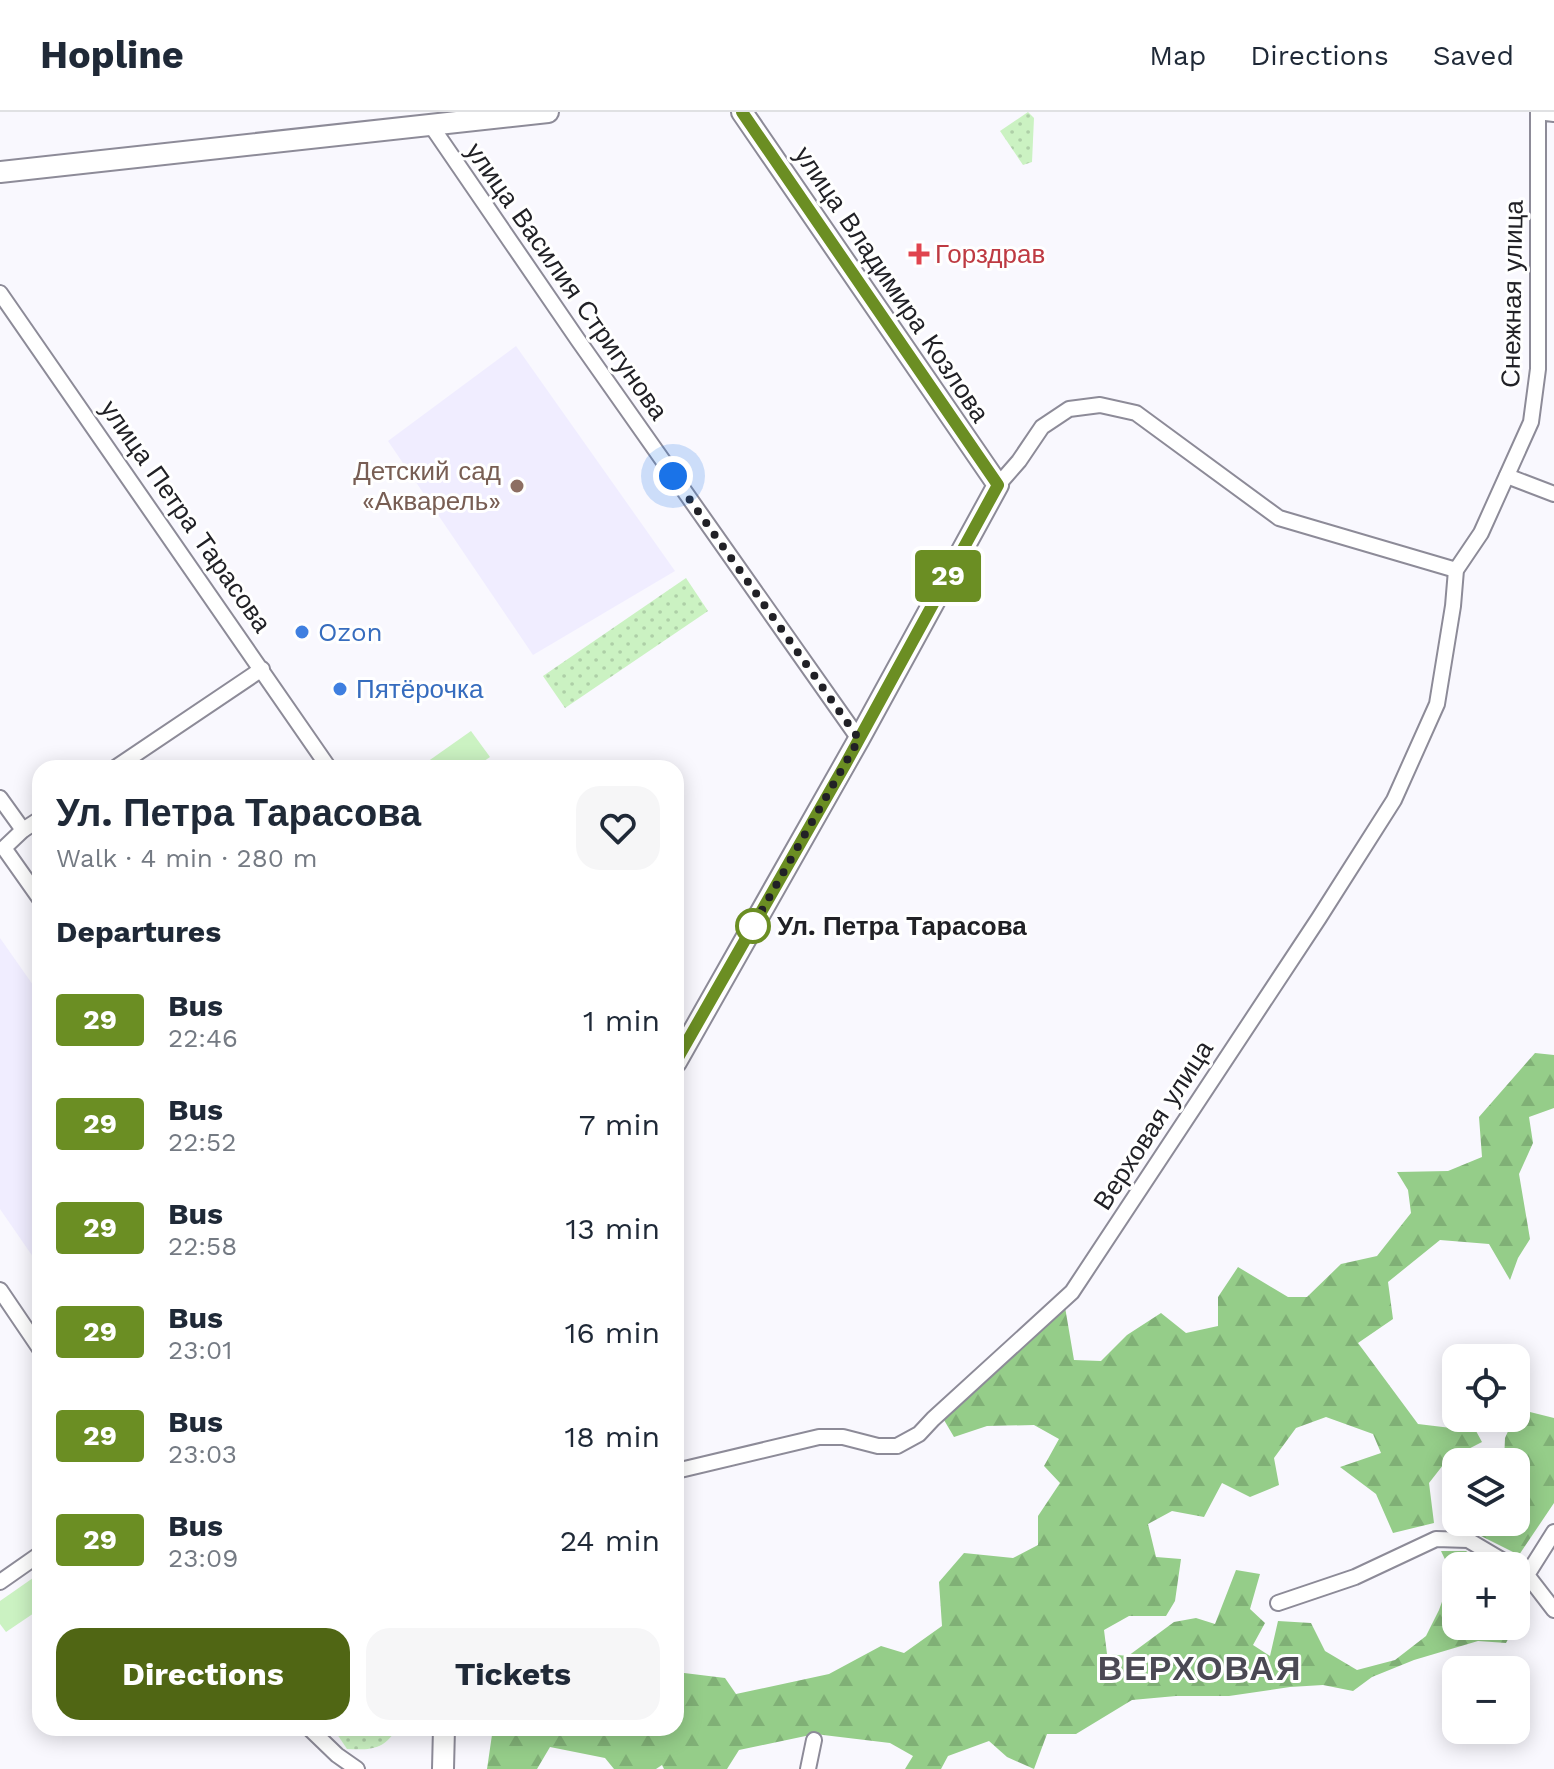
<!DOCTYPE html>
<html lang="en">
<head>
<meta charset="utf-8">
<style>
  :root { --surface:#fff; --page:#f6f6f7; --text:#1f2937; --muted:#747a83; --line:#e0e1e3; --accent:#506614 }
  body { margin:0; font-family:"Work Sans",sans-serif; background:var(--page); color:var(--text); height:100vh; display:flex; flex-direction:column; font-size:30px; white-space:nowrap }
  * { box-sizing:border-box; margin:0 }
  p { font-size:26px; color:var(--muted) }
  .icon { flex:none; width:44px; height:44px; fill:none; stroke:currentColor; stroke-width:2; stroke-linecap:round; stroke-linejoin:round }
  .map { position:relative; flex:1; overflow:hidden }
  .side { position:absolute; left:32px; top:648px; width:652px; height:976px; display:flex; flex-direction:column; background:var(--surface); border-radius:24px; box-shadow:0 4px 20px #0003 }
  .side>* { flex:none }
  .badge { padding:0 16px; border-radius:6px; font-size:28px; line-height:52px }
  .fabs { position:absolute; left:1442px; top:1232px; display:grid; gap:16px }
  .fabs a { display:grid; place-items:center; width:88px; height:88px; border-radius:16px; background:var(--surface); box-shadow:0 4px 20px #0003; font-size:40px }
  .you { position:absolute; width:40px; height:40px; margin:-20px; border:6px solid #fff; border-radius:50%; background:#1a73e8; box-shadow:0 0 0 12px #1a73e833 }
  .map>.badge { position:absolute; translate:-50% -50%; box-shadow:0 0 0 4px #fff }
  h2 { padding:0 24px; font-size:30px; line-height:72px }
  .round { display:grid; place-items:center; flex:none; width:84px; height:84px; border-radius:24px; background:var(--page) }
  .headline { display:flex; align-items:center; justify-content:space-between; height:136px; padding:0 24px }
  h1 { font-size:38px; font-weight:700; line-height:60px }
  .primary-button { display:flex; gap:16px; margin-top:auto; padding:16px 24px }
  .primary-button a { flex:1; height:92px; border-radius:24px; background:var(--accent); color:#fff; font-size:32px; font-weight:700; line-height:92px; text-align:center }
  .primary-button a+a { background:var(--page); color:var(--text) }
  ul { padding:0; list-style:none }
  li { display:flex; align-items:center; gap:24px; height:104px; padding:0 24px }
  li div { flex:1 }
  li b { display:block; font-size:30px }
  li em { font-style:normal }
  li .badge { min-width:88px; font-weight:700; text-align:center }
  header { display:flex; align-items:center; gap:48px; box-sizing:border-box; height:112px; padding:0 40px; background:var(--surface); border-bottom:2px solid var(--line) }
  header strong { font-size:38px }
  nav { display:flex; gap:44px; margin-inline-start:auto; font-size:28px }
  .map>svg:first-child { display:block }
  .built { fill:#f0edff }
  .grass { fill:url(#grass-dots) }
  .forest { fill:url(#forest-firs) }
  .garden { fill:#cbf2c2 }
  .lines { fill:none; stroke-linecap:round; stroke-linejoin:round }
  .street-casing { stroke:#8d8b98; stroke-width:18 }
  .secondary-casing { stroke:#8d8b98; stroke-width:24 }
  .street { stroke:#fff; stroke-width:14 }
  .secondary { stroke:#fff; stroke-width:20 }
  .line-casing { stroke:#fff; stroke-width:18 }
  .line { stroke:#6b8e23; stroke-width:12 }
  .walk { stroke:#212126; stroke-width:8; stroke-dasharray:0 14.4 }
  .health-dot { fill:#e0444e; stroke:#fff; stroke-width:3 }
  .education-dot { fill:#8d6e63; stroke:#fff; stroke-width:3 }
  .shop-dot { fill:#3f7fe0; stroke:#fff; stroke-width:3 }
  .stop-dot { fill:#fff; stroke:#6b8e23; stroke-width:4 }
  .labels { text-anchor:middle; stroke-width:6; stroke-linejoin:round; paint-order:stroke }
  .health-label { font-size:26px; fill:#be3a42; stroke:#fff; text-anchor:start }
  .street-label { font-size:26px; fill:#212126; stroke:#fff }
  .education-label { font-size:26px; fill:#785e54; stroke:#fff; text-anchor:end }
  .shop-label { font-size:26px; fill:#366cbe; stroke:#fff; text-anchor:start }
  .stop-label { font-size:26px; font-weight:bold; fill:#212126; stroke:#fff; text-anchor:start }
  .district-label { font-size:34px; font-weight:bold; letter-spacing:2px; fill:#4b4954; stroke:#fff }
</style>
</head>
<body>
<header>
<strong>Hopline</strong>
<nav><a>Map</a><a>Directions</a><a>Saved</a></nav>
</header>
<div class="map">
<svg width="1554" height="1657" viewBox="0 0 1554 1657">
  <defs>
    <pattern id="grass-dots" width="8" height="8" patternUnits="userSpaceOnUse" patternTransform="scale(2)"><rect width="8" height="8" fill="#cbf2c2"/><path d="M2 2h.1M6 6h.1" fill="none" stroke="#aecfa7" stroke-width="1.8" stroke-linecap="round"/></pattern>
    <pattern id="forest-firs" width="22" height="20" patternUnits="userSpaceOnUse" patternTransform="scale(2)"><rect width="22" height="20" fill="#95cd89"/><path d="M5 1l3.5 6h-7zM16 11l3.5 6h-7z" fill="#80b076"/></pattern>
  </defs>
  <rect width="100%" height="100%" fill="#f9f8fe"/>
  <g class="built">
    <path d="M 516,234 L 675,459 L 533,543 L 388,329 Z"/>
    <path d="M 0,826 L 40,883 L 40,1155 L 0,1097 Z"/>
  </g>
  <g class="grass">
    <path d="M 1028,0 L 1034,6 L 1032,50 L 1023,53 L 1000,19 Z"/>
    <path d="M 686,466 L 708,499 L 565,596 L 543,564 Z"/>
    <path d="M 333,1616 L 397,1616 C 384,1638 371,1638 347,1637 Z"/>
  </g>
  <g class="forest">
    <path d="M 1535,941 L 1554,943 L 1554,996 L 1529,1005 L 1533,1031 L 1519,1062 L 1530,1127 L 1518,1146 L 1510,1168 L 1489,1132 L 1440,1128 L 1388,1170 L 1393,1207 L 1358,1231 L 1418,1312 L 1476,1319 L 1482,1330 L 1447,1348 L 1429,1371 L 1434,1411 L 1393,1421 L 1376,1382 L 1340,1355 L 1381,1341 L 1373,1322 L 1326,1305 L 1296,1316 L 1274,1346 L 1279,1373 L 1250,1385 L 1222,1371 L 1204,1405 L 1172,1399 L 1148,1412 L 1156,1445 L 1181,1447 L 1175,1489 L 1166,1504 L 1129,1504 L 1104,1518 L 1107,1542 L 1128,1544 L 1174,1510 L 1196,1506 L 1215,1512 L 1236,1458 L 1260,1462 L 1250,1497 L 1265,1511 L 1253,1533 L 1270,1544 L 1278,1509 L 1311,1511 L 1325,1539 L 1357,1558 L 1395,1548 L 1426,1524 L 1439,1498 L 1452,1462 L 1441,1439 L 1466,1439 L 1487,1454 L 1456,1454 L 1456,1514 L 1515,1514 L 1506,1531 L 1478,1529 L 1414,1548 L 1372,1565 L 1353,1579 L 1323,1573 L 1290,1575 L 1229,1584 L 1176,1584 L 1132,1588 L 1076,1622 L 1047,1622 L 1034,1657 L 1007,1645 L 989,1629 L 948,1644 L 941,1657 L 905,1657 L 913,1644 L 890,1631 L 815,1622 L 739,1638 L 727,1657 L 664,1657 L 662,1653 L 656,1657 L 614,1657 L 605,1646 L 550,1635 L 537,1657 L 487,1657 L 493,1616 L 676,1616 L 676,1560 L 725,1566 L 736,1582 L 829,1562 L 881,1534 L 904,1541 L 942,1514 L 939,1470 L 964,1441 L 1013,1446 L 1038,1433 L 1038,1404 L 1060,1371 L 1044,1354 L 1059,1327 L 1034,1313 L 987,1314 L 954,1325 L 944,1308 L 1065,1195 L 1074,1248 L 1101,1249 L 1127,1223 L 1161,1201 L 1186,1221 L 1218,1214 L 1218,1185 L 1238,1155 L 1288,1185 L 1307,1185 L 1341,1152 L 1377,1144 L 1411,1101 L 1408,1078 L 1397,1060 L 1448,1059 L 1482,1045 L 1479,1005 Z"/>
    <path d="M 1518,1297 L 1554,1306 L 1554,1391 L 1519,1443 L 1473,1420 L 1474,1410 L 1516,1410 L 1516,1350 L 1504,1350 L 1505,1326 L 1514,1306 L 1516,1306 Z"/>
  </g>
  <g class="garden">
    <path d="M 471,619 L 490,645 L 474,656 L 432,656 L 427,650 Z"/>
    <path d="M 33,1466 L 40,1476 L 40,1497 L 6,1520 L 0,1512 L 0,1489 Z"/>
  </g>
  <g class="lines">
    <defs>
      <g id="street">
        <path d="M 430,12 L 578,228 L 859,627"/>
        <path d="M 0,181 L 329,656"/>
        <path d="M 1507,364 L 1554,382"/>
        <path d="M 998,373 L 1019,349 L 1042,315 L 1069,297 L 1100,293 L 1136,301 L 1279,406 L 1456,458"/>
        <path d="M 115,656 L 262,557"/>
        <path d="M 0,686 L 23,718"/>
        <path d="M 40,707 L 23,718 L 4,736 L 40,787"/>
        <path d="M 0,1178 L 40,1237"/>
        <path d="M 676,1359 L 819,1325 L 843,1325 L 878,1334 L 897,1334 L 919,1322 L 933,1307 L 1072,1180 L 1319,806 L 1394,688 L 1437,592 L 1453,494 L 1456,458 L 1481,421 L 1531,310 L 1538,257 L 1538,0 L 1554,2"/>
        <path d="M 1554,1420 L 1527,1463 L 1554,1498"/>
        <path d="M 0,1470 L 40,1442"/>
        <path d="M 1278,1491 L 1355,1465 L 1436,1427 L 1468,1428 L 1512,1454"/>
        <path d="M 309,1616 L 337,1643 L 357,1657"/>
        <path d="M 808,1657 L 814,1628"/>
      </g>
      <g id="secondary">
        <path d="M 0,60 L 548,0"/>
        <path d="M 676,950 L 859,627 L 998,373 L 742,0"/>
        <path d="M 443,1657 L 444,1616"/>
      </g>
    </defs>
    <use href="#street" class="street-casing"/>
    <use href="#secondary" class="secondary-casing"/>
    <use href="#street" class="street"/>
    <use href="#secondary" class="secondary"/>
  </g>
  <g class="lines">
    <defs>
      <path id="line" d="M 676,949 L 845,653 L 998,373 L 742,0"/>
    </defs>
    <use href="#line" class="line-casing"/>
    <use href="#line" class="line"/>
    <path class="walk" d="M 673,364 L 859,627 L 753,814"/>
  </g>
  <path class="health-dot" d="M915 130h8v8h8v8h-8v8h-8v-8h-8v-8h8z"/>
  <circle class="education-dot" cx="517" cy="374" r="8"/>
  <g class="shop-dot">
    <circle cx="302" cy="520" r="8"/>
    <circle cx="340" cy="577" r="8"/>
  </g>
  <circle class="stop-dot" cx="753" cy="814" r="16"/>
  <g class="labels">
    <g class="health-label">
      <text x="935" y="151">Горздрав</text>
    </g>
    <g class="street-label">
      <text transform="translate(567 169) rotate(55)" y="9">улица Василия Стригунова</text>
      <text transform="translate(892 172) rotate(56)" y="9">улица Владимира Козлова</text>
      <text transform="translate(1512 182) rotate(-89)" y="9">Снежная улица</text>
      <text transform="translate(186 404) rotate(55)" y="9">улица Петра Тарасова</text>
      <text transform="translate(1153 1013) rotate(-57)" y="9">Верховая улица</text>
    </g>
    <g class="education-label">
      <text x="501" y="368">Детский сад<tspan x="501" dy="30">«Акварель»</tspan></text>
    </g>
    <g class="shop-label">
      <text x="318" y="529">Ozon</text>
      <text x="356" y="586">Пятёрочка</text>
    </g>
    <g class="stop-label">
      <text x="777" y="823">Ул. Петра Тарасова</text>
    </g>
    <g class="district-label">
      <text x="1200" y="1568">ВЕРХОВАЯ</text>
    </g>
  </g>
</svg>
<div class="fabs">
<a><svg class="icon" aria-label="locate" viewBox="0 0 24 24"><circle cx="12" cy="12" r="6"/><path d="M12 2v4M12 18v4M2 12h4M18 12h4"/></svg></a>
<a><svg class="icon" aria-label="layers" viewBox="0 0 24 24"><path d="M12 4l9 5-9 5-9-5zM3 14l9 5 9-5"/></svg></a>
<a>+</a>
<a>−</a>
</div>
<div class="you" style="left:673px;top:364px"></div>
<b class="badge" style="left:948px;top:464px;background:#6b8e23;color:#fff">29</b>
<section class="side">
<div class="headline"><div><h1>Ул. Петра Тарасова</h1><p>Walk · 4 min · 280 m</p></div><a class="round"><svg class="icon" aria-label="heart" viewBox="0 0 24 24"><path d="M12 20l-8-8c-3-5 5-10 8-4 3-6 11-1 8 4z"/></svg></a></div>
<h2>Departures</h2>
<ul>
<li><span class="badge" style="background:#6b8e23;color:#fff">29</span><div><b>Bus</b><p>22:46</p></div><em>1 min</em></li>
<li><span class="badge" style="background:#6b8e23;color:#fff">29</span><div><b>Bus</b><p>22:52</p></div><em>7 min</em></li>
<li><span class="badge" style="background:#6b8e23;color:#fff">29</span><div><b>Bus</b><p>22:58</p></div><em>13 min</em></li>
<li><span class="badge" style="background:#6b8e23;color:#fff">29</span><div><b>Bus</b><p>23:01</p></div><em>16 min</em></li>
<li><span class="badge" style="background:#6b8e23;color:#fff">29</span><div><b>Bus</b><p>23:03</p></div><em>18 min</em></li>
<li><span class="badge" style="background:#6b8e23;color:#fff">29</span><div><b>Bus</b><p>23:09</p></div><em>24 min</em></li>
</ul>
<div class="primary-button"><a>Directions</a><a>Tickets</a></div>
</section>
</div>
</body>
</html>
